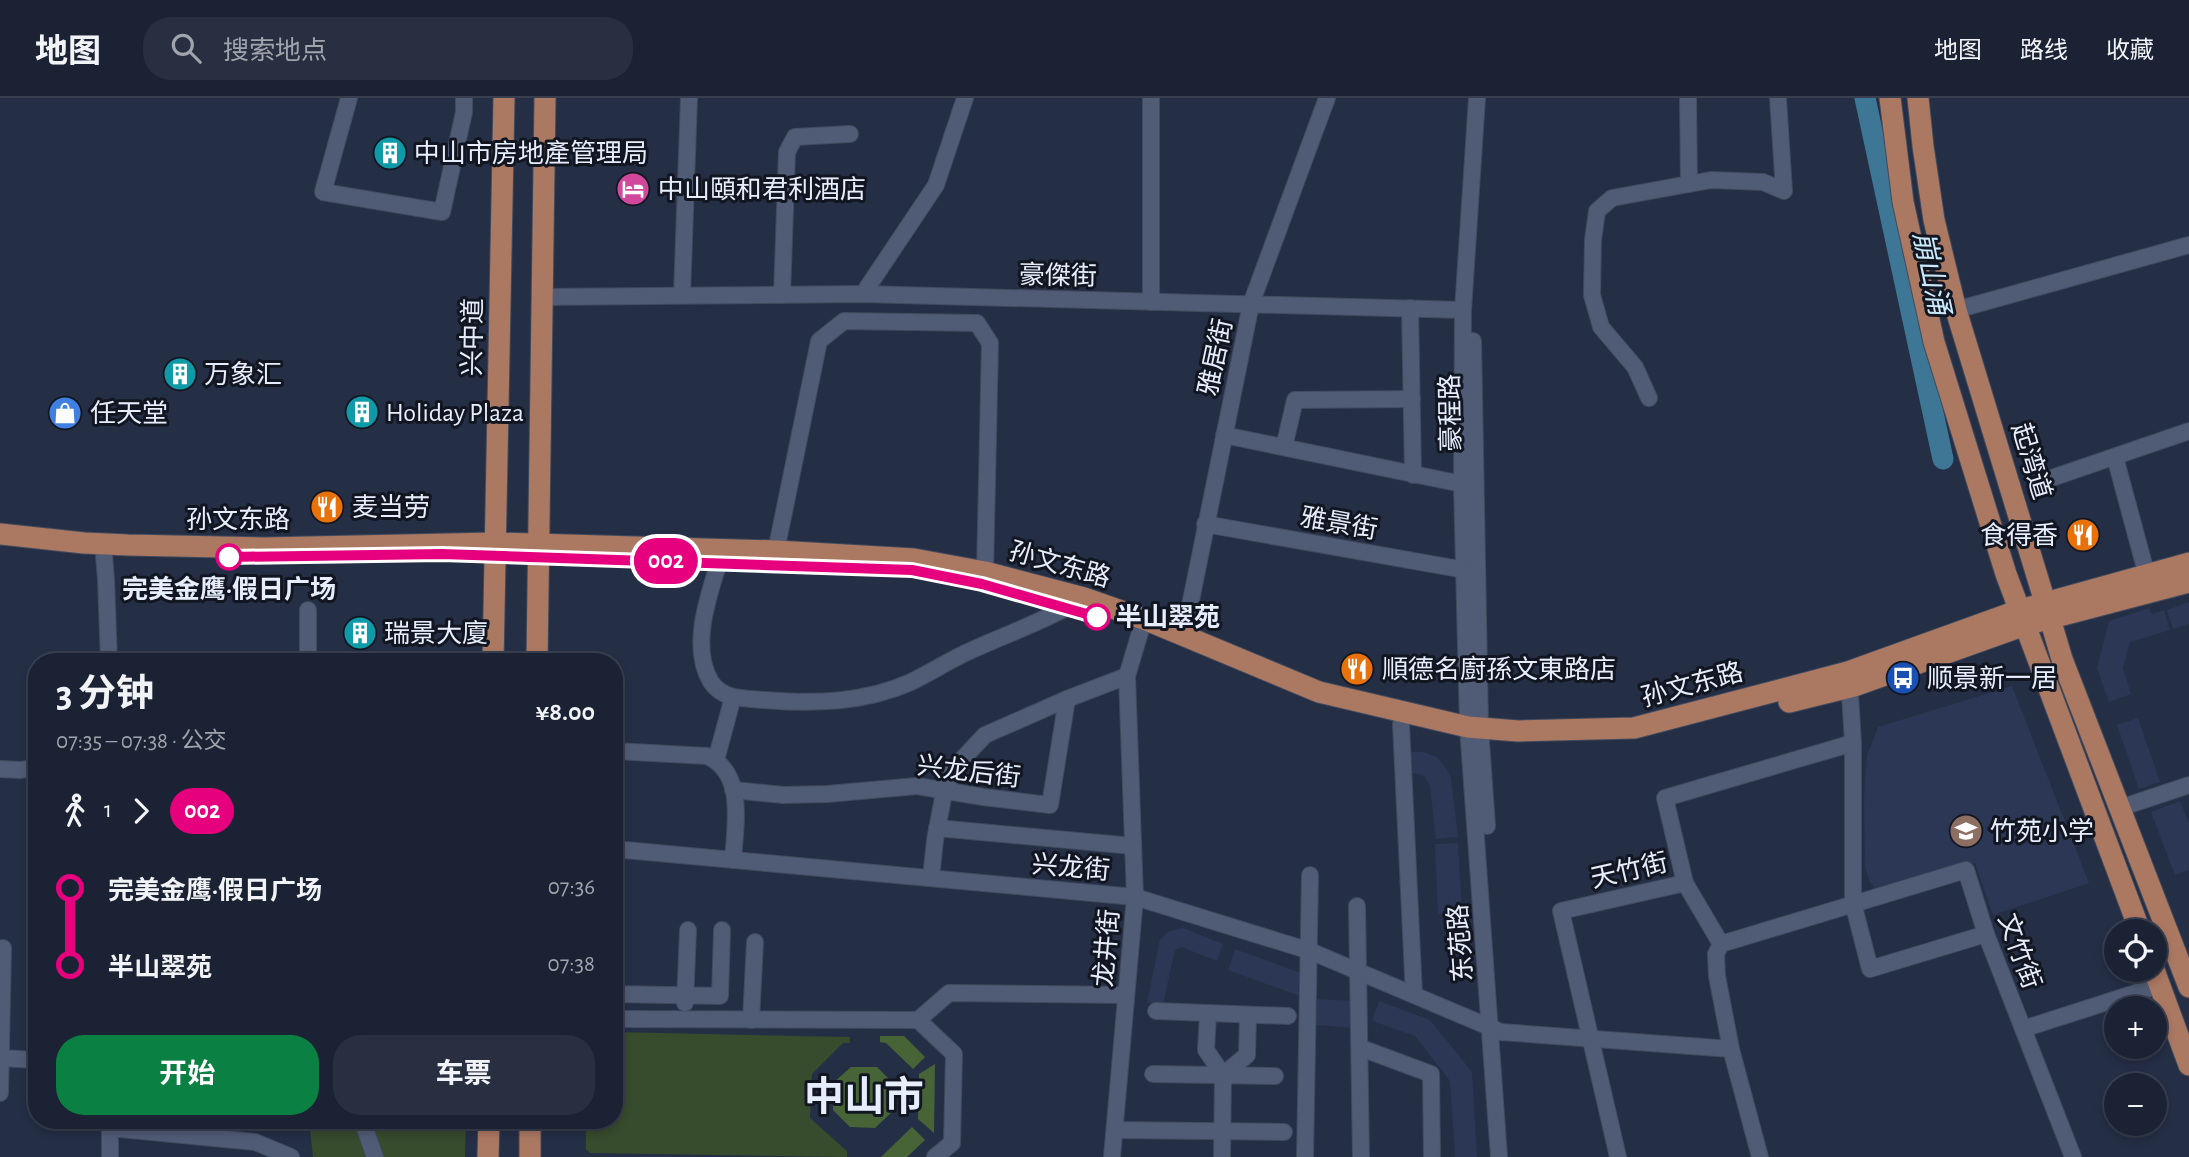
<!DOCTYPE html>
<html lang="zh">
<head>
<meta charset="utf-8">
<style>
  :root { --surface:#1b2234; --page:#282f40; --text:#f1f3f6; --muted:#a0a4ac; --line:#393f4f; --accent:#0b8043 }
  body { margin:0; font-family:"Alegreya Sans","Noto Sans SC",sans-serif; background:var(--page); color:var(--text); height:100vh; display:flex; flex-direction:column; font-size:26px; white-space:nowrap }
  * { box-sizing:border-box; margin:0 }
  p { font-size:23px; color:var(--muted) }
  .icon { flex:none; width:38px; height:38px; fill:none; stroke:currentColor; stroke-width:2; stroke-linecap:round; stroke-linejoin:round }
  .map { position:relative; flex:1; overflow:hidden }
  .side { position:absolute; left:28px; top:555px; width:595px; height:476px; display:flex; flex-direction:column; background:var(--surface); border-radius:28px; box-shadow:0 4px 10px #0003,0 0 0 2px var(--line) }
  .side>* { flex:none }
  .badge { padding:0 14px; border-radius:23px; font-size:24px; line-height:46px }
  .controls { position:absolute; left:2104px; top:821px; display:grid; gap:14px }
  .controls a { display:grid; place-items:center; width:63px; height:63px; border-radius:50%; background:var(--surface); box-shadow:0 4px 10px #0003,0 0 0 2px var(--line); font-size:35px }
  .map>.badge { position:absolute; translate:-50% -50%; box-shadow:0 0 0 4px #fff }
  .legs { display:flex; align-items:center; gap:10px; height:77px; padding:0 28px; font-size:23px }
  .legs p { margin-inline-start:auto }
  .head { display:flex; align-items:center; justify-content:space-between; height:119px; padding:0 28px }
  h1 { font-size:38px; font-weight:700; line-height:52px }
  .primary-button { display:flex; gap:14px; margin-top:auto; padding:14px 28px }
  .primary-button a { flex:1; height:80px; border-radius:28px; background:var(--accent); color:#fff; font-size:28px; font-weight:700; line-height:80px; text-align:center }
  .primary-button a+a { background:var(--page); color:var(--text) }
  ul { padding:0 28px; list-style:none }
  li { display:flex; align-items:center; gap:24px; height:77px; font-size:26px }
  li i { display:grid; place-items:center; width:10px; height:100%; margin:0 9px; background:currentColor }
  li i::after { content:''; width:18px; height:18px; margin:-9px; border:5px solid; border-radius:50%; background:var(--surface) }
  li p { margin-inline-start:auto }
  li:first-child i { background:linear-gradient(#0000 50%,currentColor 0) }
  li:last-child i { background:linear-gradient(currentColor 50%,#0000 0) }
  header { display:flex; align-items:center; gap:42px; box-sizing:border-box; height:98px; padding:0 35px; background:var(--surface); border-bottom:2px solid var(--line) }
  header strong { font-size:33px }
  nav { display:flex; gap:38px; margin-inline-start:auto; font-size:24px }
  .search { width:490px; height:63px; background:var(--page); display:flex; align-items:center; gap:18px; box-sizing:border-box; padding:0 24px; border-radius:28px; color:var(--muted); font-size:26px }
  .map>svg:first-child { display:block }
  .built { fill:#2b3755 }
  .green { fill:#374b2d }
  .forest { fill:#476437 }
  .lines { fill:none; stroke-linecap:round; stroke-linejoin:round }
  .river { stroke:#3e7795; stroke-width:21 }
  .minor-casing { stroke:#414a5d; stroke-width:18 }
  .major-casing { stroke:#414a5d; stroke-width:23 }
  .minor { stroke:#505c76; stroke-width:16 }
  .major { stroke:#ab7862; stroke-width:21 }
  .line-1-casing { stroke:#fff; stroke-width:16 }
  .line-1 { stroke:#e6007e; stroke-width:10 }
  .stop-1-dot { fill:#fff; stroke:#e6007e; stroke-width:3.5 }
  .labels { text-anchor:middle; stroke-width:6; stroke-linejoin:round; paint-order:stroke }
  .poi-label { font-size:26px; fill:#e6edfd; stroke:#121621; text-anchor:start }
  .street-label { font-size:26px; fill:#e6edfd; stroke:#121621 }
  .stop-label { font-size:26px; font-weight:bold; fill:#e6edfd; stroke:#121621 }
  .water-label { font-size:28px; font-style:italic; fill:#c9e9fc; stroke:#121621 }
  .town-label { font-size:40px; font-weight:bold; fill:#e6edfd; stroke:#121621 }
</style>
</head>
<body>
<header>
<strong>地图</strong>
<div class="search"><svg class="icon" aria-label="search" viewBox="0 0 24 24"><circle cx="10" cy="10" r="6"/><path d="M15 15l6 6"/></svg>搜索地点</div>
<nav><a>地图</a><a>路线</a><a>收藏</a></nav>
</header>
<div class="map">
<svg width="2189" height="1059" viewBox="0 0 2189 1059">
  <rect width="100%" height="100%" fill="#242e45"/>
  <g class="built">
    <path d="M 2189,504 L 2189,526 L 2173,531 L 2167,512 Z"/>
    <path d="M 2149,510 L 2152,516 L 2164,512 L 2170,532 L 2130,544 L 2123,570 L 2131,596 L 2109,604 L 2097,570 L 2109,523 Z"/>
    <path d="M 2012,588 L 2089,785 L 1993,817 L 1975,765 L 1876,791 L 1870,784 L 1865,769 L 1864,700 L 1867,657 L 1878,629 Z"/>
    <path d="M 2138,620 L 2160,684 L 2139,691 L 2117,627 Z"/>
    <path d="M 1409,654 L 1424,654 L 1437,659 L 1447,671 L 1451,680 L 1458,739 L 1436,741 L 1430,688 L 1425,678 L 1409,674 Z"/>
    <path d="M 2180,703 L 2189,725 L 2189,772 L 2175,777 L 2151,714 Z"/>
    <path d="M 1458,745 L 1462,815 L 1438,816 L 1435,746 Z"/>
    <path d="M 1183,830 L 1223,846 L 1217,863 L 1182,849 L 1175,852 L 1163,906 L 1147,905 L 1160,841 L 1170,833 Z"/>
    <path d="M 1235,851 L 1306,877 L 1300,898 L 1228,872 Z"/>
    <path d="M 1316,901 L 1356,903 L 1355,930 L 1315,927 Z"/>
    <path d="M 1379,903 L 1430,922 L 1472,974 L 1477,1059 L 1455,1059 L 1450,983 L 1415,938 L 1372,923 Z"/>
  </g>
  <g class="green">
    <path d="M 614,934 L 850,939 L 850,945 L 843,945 L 812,976 L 810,1020 L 847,1053 L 847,1059 L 590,1055 L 586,1051 L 586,1022 L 614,1022 Z"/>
    <path d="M 309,1022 L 466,1022 L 465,1059 L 313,1059 Z"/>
  </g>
  <g class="forest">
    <path d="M 880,938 L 904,938 L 925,959 L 913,971 L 886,945 L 880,944 Z"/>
    <path d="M 935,966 L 934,1035 L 918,1021 L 919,976 Z"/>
    <path d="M 851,969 L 877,969 L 894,986 L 894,1012 L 875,1030 L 850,1029 L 833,1012 L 833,985 Z"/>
    <path d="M 912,1029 L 925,1042 L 907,1059 L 881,1059 Z"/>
  </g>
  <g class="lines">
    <path class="river" d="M 1865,0 L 1943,361"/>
    <defs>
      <g id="minor">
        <path d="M 349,0 L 323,94 L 442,114 L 464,14 L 464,0"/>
        <path d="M 1151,0 L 1151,204"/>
        <path d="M 1477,0 L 1463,212 L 1462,386 L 1468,629 L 1499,1059"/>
        <path d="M 1688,0 L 1689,86"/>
        <path d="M 863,196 L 936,87 L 965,0"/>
        <path d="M 682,197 L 689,0"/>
        <path d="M 782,197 L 787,54 L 795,39 L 850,36"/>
        <path d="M 541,199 L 863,196 L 1463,212"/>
        <path d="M 1410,210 L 1413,377"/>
        <path d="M 1956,212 L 2189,147"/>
        <path d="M 1473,243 L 1480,629 L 1487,728"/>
        <path d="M 1649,300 L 1635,269 L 1601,229 L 1592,197 L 1593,142 L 1597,113 L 1612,100 L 1711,82 L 1763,84 L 1784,93 L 1778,0"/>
        <path d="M 1224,337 L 1462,386"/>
        <path d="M 1284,349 L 1295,302 L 1412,301"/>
        <path d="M 2115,359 L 2149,485"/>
        <path d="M 2043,383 L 2189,333"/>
        <path d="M 1205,426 L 1465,472"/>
        <path d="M 103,446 L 106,481 L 109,564"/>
        <path d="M 776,453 L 819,243 L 844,223 L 977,225 L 990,245 L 985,474"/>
        <path d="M 719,464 C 708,499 690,550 711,584 C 723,602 744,600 764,602 C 814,606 864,605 911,584 C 932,574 951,561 972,552 C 1010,535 1049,521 1084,500"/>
        <path d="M 1184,537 L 1251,206 L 1327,0"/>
        <path d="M 308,564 L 308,512"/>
        <path d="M 1849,580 L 1853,645 L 1853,805 L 1870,871 L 1986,836"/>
        <path d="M 1401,626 L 1414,897"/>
        <path d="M 614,653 L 707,658 C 746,675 735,728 733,762"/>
        <path d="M 716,662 L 733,599"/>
        <path d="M 0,671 L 21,672 L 37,669"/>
        <path d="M 733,692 L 783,697 L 827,696 L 917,688 L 983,699 L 1050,707 L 1067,601"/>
        <path d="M 2120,710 L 2189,687"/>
        <path d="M 937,730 L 1133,748"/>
        <path d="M 614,751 L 1135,799 L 1310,853 L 1501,934 L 1731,951"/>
        <path d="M 931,780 L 935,742 L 943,700 L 954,670 L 985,637 L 1067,601 L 1127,578"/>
        <path d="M 1685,785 L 1721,846"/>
        <path d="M 1357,808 L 1361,1059"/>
        <path d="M 614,896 L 720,898 L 722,832"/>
        <path d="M 685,905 L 688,832"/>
        <path d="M 1156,913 L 1288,918"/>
        <path d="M 1208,916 L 1206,952 L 1223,977 L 1222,1059"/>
        <path d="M 614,921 L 918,922 L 949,895 L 1126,897"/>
        <path d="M 751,922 L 755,844"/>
        <path d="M 918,922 L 954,956 L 952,1045 L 935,1059"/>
        <path d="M 2023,931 L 2160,887"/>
        <path d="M 1361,950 L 1431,976 L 1432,1059"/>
        <path d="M 0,960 L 37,962"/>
        <path d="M 1153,976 L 1275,978"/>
        <path d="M 1223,977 L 1247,957 L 1248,917"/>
        <path d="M 0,995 L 3,850"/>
        <path d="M 362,1022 L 375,1059"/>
        <path d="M 110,1030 L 255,1044 L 291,1059"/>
        <path d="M 1115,1032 L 1284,1034"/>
        <path d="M 110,1059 L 110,1022"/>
        <path d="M 1112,1059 L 1135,799 L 1127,578 L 1144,521"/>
        <path d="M 1305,1059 L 1310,777"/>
        <path d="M 1618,1059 L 1561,813 L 1685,785 L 1665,700 L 1853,645"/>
        <path d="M 1760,1059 L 1731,951 L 1717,878 L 1716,856 L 1721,846 L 1966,772 L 1986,836 L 2073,1059"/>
      </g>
      <g id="major">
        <path d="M 1890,0 L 1903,104 L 1934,244 L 2006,476 L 2140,833"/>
        <path d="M 1918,0 L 1923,48 L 1934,122 L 1956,212 L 2045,504 L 2062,561 L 2189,889"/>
        <path d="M 0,436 L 84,445 L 128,447 L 264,450 L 495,445 L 776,453 L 914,461 L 985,474 L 1084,500 L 1144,521 L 1319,594 L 1468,629 L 1518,633 L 1634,630 L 1848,574 L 2020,512 L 2189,465"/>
        <path d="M 493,564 L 504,0"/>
        <path d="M 537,564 L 545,0"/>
        <path d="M 1789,604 L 1854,588 L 2025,527 L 2189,484"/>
        <path d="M 2154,872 L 2189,967"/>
        <path d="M 488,1059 L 489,1022"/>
        <path d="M 530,1059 L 530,1022"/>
      </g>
    </defs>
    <use href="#minor" class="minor-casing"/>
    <use href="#major" class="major-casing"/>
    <use href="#minor" class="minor"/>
    <use href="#major" class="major"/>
  </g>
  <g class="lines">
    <defs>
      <path id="line-1" d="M 229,459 L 442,456 L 912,472 L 982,486 L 1097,519"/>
    </defs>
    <use href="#line-1" class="line-1-casing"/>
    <use href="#line-1" class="line-1"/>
  </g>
  <defs>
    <symbol id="building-disc" viewBox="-11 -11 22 22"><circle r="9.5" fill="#0f9aa8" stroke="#121621"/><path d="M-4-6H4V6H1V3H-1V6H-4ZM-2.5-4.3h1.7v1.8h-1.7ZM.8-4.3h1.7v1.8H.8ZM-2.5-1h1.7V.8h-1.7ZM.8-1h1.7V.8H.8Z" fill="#fff"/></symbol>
    <symbol id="hotel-disc" viewBox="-11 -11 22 22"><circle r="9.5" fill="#d1479c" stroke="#121621"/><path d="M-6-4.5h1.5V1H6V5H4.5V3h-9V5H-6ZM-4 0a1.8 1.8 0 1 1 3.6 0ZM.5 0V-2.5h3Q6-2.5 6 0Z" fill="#fff"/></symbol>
    <symbol id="shop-disc" viewBox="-11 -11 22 22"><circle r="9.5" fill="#3f7fe0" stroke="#121621"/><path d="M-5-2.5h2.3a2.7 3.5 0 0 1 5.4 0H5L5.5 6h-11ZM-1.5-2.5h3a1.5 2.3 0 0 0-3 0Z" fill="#fff"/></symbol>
    <symbol id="restaurant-disc" viewBox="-11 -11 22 22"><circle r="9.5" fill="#e8710a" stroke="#121621"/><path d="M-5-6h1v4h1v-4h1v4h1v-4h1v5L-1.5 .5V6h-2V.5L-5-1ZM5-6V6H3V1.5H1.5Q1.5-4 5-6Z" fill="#fff"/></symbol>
    <symbol id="bus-disc" viewBox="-11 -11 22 22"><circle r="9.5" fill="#1a4fb4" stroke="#121621"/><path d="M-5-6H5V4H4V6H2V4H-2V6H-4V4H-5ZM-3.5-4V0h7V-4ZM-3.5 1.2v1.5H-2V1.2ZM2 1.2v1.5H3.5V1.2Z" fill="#fff"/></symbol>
    <symbol id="school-disc" viewBox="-11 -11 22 22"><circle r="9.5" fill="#8d6e63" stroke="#121621"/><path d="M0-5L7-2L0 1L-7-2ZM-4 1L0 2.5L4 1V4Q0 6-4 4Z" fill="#fff"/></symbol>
  </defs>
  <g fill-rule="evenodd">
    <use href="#building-disc" x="371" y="36" width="38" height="38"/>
    <use href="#hotel-disc" x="614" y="72" width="38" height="38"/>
    <use href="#building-disc" x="161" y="257" width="38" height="38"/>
    <use href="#building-disc" x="343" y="295" width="38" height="38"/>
    <use href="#shop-disc" x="46" y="296" width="38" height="38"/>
    <use href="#restaurant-disc" x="308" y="390" width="38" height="38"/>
    <use href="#restaurant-disc" x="2064" y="418" width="38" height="38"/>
    <use href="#building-disc" x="341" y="516" width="38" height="38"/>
    <use href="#restaurant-disc" x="1338" y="552" width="38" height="38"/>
    <use href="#bus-disc" x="1884" y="561" width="38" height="38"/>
    <use href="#school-disc" x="1947" y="714" width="38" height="38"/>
  </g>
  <g class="stop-1-dot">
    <circle cx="229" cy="459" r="12"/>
    <circle cx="1097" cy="519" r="12"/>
  </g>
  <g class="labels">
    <g class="poi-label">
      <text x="414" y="64">中山市房地產管理局</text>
      <text x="658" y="100">中山頤和君利酒店</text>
      <text x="204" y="285">万象汇</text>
      <text x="386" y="323">Holiday Plaza</text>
      <text x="90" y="324">任天堂</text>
      <text x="352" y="418">麦当劳</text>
      <text x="2058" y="446" text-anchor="end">食得香</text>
      <text x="384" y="544">瑞景大廈</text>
      <text x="1382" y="580">順德名廚孫文東路店</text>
      <text x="1927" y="589">顺景新一居</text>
      <text x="1990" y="742">竹苑小学</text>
    </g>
    <g class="street-label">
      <text transform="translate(1058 177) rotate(1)" y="9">豪傑街</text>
      <text transform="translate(472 239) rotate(-89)" y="9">兴中道</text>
      <text transform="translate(1215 259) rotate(-78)" y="9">雅居街</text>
      <text transform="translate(1450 315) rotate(-91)" y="9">豪程路</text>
      <text transform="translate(2032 363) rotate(73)" y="9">起湾道</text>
      <text x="238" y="430">孙文东路</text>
      <text transform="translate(1339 425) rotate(10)" y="9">雅景街</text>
      <text transform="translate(1060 466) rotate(16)" y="9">孙文东路</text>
      <text transform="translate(1692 586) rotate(-15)" y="9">孙文东路</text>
      <text transform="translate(969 673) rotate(7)" y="9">兴龙后街</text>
      <text transform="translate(1071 769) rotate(5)" y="9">兴龙街</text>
      <text transform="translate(1629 772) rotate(-13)" y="9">天竹街</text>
      <text transform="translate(1460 845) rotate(-94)" y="9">东苑路</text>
      <text transform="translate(1106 850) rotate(-85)" y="9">龙井街</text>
      <text transform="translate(2020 853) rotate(70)" y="9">文竹街</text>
    </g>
    <g class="stop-label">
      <text x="229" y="500">完美金鹰·假日广场</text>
      <text x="1116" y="528" text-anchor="start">半山翠苑</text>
    </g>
    <g class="water-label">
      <text transform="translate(1932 175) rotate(78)" y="10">崩山涌</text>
    </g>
    <g class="town-label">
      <text x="864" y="1012">中山市</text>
    </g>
  </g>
</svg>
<div class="controls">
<a><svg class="icon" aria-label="locate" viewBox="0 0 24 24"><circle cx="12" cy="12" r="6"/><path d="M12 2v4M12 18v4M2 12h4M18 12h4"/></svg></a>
<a>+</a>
<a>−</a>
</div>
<b class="badge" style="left:666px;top:463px;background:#e6007e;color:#fff">002</b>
<section class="side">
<div class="head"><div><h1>3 分钟</h1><p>07:35 – 07:38 · 公交</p></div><b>¥8.00</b></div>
<div class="legs"><svg class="icon" aria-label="walk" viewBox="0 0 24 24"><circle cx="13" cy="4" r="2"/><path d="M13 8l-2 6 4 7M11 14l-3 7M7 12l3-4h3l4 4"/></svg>1<svg class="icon" aria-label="forward" viewBox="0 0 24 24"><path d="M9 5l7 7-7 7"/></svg><b class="badge" style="background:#e6007e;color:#fff">002</b></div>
<ul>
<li><i style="color:#e6007e"></i><b>完美金鹰·假日广场</b><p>07:36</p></li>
<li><i style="color:#e6007e"></i><b>半山翠苑</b><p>07:38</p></li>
</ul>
<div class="primary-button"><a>开始</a><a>车票</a></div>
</section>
</div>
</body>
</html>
